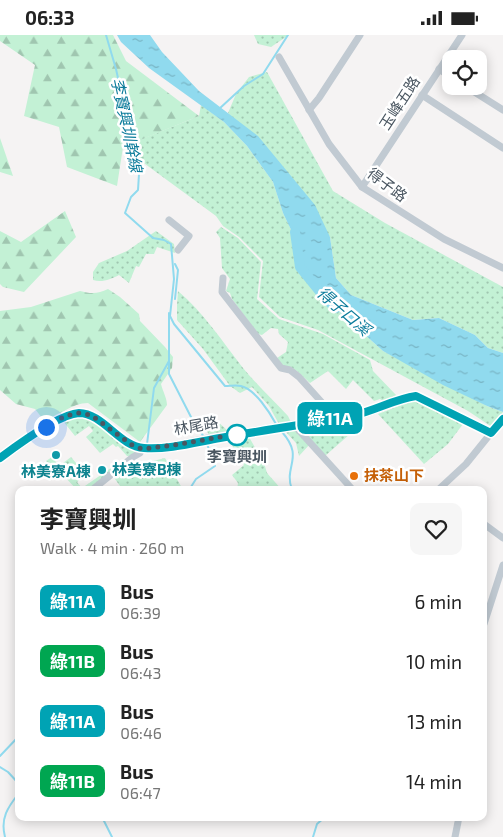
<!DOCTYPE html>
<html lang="en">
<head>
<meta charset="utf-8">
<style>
  :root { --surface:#fff; --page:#f6f6f6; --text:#222; --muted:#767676 }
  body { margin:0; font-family:"Exo 2","Noto Sans TC",sans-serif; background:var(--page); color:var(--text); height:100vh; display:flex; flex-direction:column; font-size:19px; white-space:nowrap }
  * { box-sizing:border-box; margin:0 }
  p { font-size:16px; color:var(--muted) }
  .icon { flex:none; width:28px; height:28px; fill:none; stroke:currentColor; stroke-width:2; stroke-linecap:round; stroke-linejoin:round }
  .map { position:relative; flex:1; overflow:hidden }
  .details { position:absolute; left:15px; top:451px; width:472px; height:335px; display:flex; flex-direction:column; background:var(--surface); border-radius:10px; box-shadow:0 2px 12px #0003 }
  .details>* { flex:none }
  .badge { padding:0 10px; border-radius:8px; font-size:18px; line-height:32px }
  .tools { position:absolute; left:442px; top:15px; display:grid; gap:10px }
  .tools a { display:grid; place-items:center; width:45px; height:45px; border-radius:10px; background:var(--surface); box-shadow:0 2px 12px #0003; font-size:25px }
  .you { position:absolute; width:25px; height:25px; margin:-12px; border:4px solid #fff; border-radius:50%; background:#1a73e8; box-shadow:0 0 0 8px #1a73e833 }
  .map>.badge { position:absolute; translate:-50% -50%; box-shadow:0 0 0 2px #fff }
  .round { display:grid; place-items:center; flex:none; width:52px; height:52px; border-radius:10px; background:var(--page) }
  .headline { display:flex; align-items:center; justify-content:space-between; height:85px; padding:0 25px }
  h1 { font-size:24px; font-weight:700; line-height:38px }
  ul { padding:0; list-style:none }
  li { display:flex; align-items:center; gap:15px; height:60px; padding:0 25px }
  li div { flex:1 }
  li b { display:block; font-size:19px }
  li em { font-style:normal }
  li .badge { min-width:55px; font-weight:700; text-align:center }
  .status { display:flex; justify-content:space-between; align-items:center; height:35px; padding:0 25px; background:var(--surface); direction:ltr }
  .status svg { height:14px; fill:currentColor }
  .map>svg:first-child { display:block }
  .grass { fill:url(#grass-dots) }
  .forest { fill:url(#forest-firs) }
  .water { fill:url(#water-ripples) }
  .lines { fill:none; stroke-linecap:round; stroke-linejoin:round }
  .stream { stroke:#90daee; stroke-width:2 }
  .river { stroke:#90daee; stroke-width:10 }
  .street { stroke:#c1cad2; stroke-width:7 }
  .secondary { stroke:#c1cbd6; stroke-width:10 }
  .line-casing { stroke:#fff; stroke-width:11 }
  .line { stroke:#00a3b4; stroke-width:8 }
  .walk { stroke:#4a5661; stroke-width:5; stroke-dasharray:0 9 }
  .stop-dot { fill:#fff; stroke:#00a3b4; stroke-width:2.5 }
  .culture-dot { fill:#0f9aa8; stroke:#fff; stroke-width:2 }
  .food-dot { fill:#e8710a; stroke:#fff; stroke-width:2 }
  .labels { text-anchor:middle; stroke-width:5; stroke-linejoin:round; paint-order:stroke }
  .street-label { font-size:15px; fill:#4a5661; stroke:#fff }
  .stop-label { font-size:15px; font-weight:bold; fill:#4a5661; stroke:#fff }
  .culture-label { font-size:15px; font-weight:bold; fill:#0d838f; stroke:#fff; text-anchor:start }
  .food-label { font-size:15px; font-weight:bold; fill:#c56008; stroke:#fff; text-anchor:start }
  .water-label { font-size:16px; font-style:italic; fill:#0c7c9b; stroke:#fff }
</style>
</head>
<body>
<div class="status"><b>06:33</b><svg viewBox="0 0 49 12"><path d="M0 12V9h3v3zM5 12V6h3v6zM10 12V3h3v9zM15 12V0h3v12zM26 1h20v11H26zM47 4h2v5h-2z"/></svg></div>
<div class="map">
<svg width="503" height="802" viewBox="0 0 503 802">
  <defs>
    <pattern id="grass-dots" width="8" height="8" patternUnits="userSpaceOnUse" patternTransform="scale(1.25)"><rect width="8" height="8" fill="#c3f1d5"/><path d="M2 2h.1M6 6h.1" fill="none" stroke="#a0c6b0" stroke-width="1.8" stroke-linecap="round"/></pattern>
    <pattern id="forest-firs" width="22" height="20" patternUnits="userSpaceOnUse" patternTransform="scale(1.25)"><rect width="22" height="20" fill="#c3f1d5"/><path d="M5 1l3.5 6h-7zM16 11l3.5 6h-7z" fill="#a0c6b0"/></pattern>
    <pattern id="water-ripples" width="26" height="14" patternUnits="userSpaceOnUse" patternTransform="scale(1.25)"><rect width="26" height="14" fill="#90daee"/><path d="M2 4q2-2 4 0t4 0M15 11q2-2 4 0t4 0" fill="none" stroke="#78b4c4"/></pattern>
  </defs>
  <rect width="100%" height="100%" fill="#f5f3f3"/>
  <g class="grass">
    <path d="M 254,0 L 289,0 L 271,12 L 258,9 Z"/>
    <path d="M 267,37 L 333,156 L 385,188 L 503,252 L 503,318 L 488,313 L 475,300 L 439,283 L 413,285 L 351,260 L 336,243 L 330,202 L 228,78 L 236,59 L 249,42 Z"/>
    <path d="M 201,70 L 224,87 L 247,111 L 273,147 L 283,178 L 324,263 L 383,316 L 487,371 L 503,377 L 492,392 L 468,376 L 318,295 L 280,282 L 259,262 L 263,226 L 239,202 L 223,191 L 216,181 L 122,112 L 199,81 Z"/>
    <path d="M 221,192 L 238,203 L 261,227 L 257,264 L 279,284 L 323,299 L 370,325 L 373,336 L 397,361 L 385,367 L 380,364 L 374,366 L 353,345 L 346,354 L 328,336 L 310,348 L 297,336 L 282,331 L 277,323 L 286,317 L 288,307 L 279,299 L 278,294 L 271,293 L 262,300 L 258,299 L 232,264 L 230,258 L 226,256 L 230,244 L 222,233 L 220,203 L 216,197 Z"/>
    <path d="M 156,196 L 174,209 L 175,218 L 157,212 L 154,219 L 146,219 L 139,232 L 136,231 L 129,248 L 119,240 C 111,244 102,248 93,245 L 93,237 L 99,228 L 127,216 Z"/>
    <path d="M 178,256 C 204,278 222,306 243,333 C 257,350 273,365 288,381 L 291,387 L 279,389 L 269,371 L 252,352 L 240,358 L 230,351 L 203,314 L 177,285 L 177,270 Z"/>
    <path d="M 418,366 L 463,389 L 448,409 L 424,429 L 378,379 L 409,367 Z"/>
    <path d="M 70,382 L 90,382 L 138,415 L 132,421 L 127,421 L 118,411 L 116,412 L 113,409 L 100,418 L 86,402 L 93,396 L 89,391 L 75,401 L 63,386 Z"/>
    <path d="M 215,384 L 228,396 L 209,400 L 206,394 Z"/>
    <path d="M 351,385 L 358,392 L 325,421 L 312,407 L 302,393 Z"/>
    <path d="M 296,394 L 310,409 L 299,421 L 296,408 L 285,396 Z"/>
    <path d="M 249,402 L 264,428 L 267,438 L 282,455 L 237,455 L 238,448 L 232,440 L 244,430 L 229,405 Z"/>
    <path d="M 52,422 L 59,431 L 71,422 L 86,440 L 77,447 L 82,453 L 121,426 L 122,428 L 90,455 L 77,455 L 64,441 L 47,429 L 46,426 Z"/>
    <path d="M 165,423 L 182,453 L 179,455 L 123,455 L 112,440 L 132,424 L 134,430 L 144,441 L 154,435 L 153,426 Z"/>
  </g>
  <g class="forest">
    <path d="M 0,0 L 113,0 L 126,26 L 199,81 L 123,112 L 117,151 L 67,132 L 59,92 L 24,81 L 35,30 L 0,6 Z"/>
    <path d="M 0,103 L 13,141 L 0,137 Z"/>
    <path d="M 65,176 L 76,202 L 24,257 L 3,252 L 0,249 L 0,196 L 21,207 Z"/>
    <path d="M 108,254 L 120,262 L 139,279 L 140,286 L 165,312 L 173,322 L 172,333 L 161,349 C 163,357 167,363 167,370 L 140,407 L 88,368 C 72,368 59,380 46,388 L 35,374 L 16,369 L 0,355 L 0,276 L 31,272 L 80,256 C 91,259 98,259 108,254 Z"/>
  </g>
  <path class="water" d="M 117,0 L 150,0 L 162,17 L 199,56 L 258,101 L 315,170 L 330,202 L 336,243 L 351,260 L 413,285 L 439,283 L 475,300 L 488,313 L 503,318 L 503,377 L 487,371 L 443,350 L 383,316 L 324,263 L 306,236 L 294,201 L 283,178 L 273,147 L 247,111 L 224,87 L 149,33 L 121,7 Z"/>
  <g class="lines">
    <g class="stream">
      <path d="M 106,0 L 116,34 L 129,93 L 131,109 L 139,139 L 138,155 L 131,162 L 125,178 L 153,203 L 164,205 L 171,209 L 174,244 L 170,281 L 174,289 L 225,351 C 230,351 236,350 241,351 C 255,354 270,378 276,389"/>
      <path d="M 219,74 L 244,51 L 263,39 L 288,0"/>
      <path d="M 175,264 L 178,235 L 175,229"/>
      <path d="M 169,326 L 169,339 L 192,384 L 204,402"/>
      <path d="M 282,397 C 305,423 283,431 292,455"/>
      <path d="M 147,409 L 154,353 L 169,326 L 169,278"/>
      <path d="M 189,455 L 196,444 L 215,431 L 207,409"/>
      <path d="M 0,721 L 19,701"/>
      <path d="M 0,732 L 8,737 L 19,749"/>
      <path d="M 102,782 L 112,802"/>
      <path d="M 5,802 C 0,783 8,772 19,758"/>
      <path d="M 313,802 L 317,789 L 325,782"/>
    </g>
    <path class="river" d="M 295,197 L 300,232 L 326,264 L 336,273"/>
    <g class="street">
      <path d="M 279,22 L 329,109 L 362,152 L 444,204 L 503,233"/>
      <path d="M 439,34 L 451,42"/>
      <path d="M 465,51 L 503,75"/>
      <path d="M 422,60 L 503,113"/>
      <path d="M 309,75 L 319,63 L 360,0"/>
      <path d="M 362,152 L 462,0"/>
      <path d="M 169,185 L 189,201 L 178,215"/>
      <path d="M 223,243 L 222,257 L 281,333 L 290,335 L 299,342 L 335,382"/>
      <path d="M 294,390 L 353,455"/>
      <path d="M 92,455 L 133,422 L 140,418 L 142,413"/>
      <path d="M 438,455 L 466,429 L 491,398"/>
      <path d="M 484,489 L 503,503"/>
      <path d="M 484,589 L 503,530"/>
      <path d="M 455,802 L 459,782"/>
    </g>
    <path class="secondary" d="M 0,423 C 17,411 59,379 78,378 C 103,378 120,412 144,413 C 167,415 193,407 216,403 C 262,395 309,389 355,380 C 376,375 395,364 416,361 L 491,398 L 503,384"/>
  </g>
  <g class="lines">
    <defs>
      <path id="line" d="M 0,423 C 16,411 59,379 79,378 C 103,378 120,412 144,413 C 167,415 197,407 220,403 C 264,395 310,389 355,380 C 376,375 395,364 416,361 L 491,398 L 503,384"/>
    </defs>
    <use href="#line" class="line-casing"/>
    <use href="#line" class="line"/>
    <path class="walk" d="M 46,392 L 65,381 L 79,378 L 91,380 L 132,410 L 142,414 L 174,410 L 244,398 L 237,400"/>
  </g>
  <circle class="stop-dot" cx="237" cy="400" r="10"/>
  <g class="culture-dot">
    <circle cx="56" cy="420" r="5"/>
    <circle cx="102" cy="435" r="5"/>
  </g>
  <circle class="food-dot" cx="354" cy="441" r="5"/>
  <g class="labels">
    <g class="street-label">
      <text transform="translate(400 68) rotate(-57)" y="5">玉峰五路</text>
      <text transform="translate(387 150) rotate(37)" y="5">得子路</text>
      <text transform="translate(196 391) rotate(-10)" y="5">林尾路</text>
    </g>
    <g class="stop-label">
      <text x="237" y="427">李寶興圳</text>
    </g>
    <g class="culture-label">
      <text x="112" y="440">林美寮B棟</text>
      <text x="56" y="442" text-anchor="middle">林美寮A棟</text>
    </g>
    <g class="food-label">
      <text x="364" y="446">抹茶山下</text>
    </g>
    <g class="water-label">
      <text transform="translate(127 90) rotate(78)" y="6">李寶興圳幹線</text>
      <text transform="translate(344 276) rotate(41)" y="6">得子口溪</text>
    </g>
  </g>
</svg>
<div class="tools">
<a><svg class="icon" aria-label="locate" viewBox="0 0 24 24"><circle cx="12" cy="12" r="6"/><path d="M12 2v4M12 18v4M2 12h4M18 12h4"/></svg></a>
</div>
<div class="you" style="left:46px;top:392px"></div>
<b class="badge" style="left:330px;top:383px;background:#00a3b4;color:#fff">綠11A</b>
<section class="details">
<div class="headline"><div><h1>李寶興圳</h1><p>Walk · 4 min · 260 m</p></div><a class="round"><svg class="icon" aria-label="heart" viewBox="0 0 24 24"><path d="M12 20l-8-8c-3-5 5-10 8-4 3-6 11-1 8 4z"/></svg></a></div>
<ul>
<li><span class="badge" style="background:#00a3b4;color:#fff">綠11A</span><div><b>Bus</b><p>06:39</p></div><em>6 min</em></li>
<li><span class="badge" style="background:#00a651;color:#fff">綠11B</span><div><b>Bus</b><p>06:43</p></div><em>10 min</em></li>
<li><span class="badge" style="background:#00a3b4;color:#fff">綠11A</span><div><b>Bus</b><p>06:46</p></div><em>13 min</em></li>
<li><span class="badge" style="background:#00a651;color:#fff">綠11B</span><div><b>Bus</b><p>06:47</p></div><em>14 min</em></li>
</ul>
</section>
</div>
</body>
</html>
